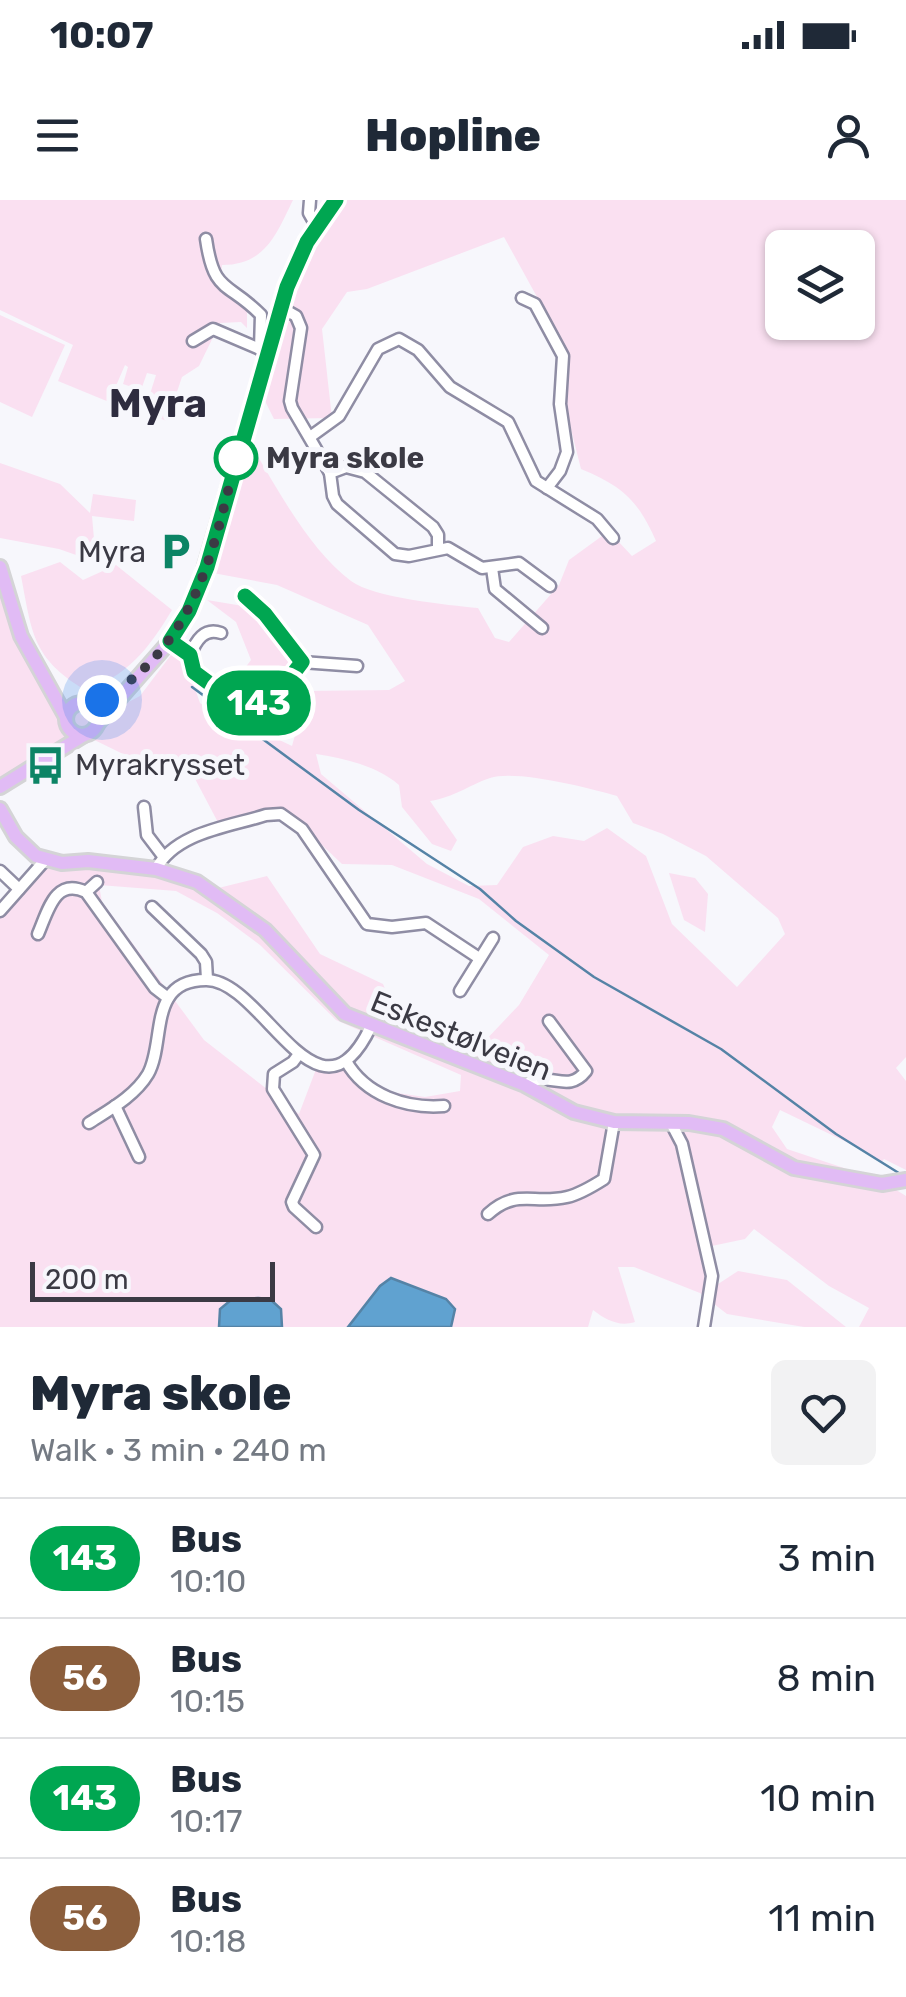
<!DOCTYPE html>
<html lang="en">
<head>
<meta charset="utf-8">
<style>
  :root { --surface:#fff; --page:#f2f2f3; --text:#1f2937; --muted:#747a83; --line:#e0e1e3 }
  body { margin:0; font-family:Rubik,sans-serif; background:var(--page); color:var(--text); height:100vh; display:flex; flex-direction:column; font-size:38px; white-space:nowrap }
  * { box-sizing:border-box; margin:0 }
  p { font-size:32px; color:var(--muted) }
  .icon { flex:none; width:55px; height:55px; fill:none; stroke:currentColor; stroke-width:2; stroke-linecap:round; stroke-linejoin:round }
  .map { position:relative; height:1127px; overflow:hidden }
  .details { display:flex; flex-direction:column; background:var(--surface); flex:1 }
  .details>* { flex:none }
  .badge { padding:0 20px; border-radius:32px; font-size:35px; line-height:65px }
  .tools { position:absolute; left:765px; top:30px; display:grid; gap:20px }
  .tools a { display:grid; place-items:center; width:110px; height:110px; border-radius:15px; background:var(--surface); box-shadow:0 2px 8px #0004; font-size:50px }
  .scale { position:absolute; left:30px; bottom:25px; width:245px; box-sizing:border-box; padding-left:10px; border:5px solid #3b3a44; border-top:0; font-size:28px; line-height:35px; white-space:nowrap; color:#3b3a44; -webkit-text-stroke:8px #f7f7fc; paint-order:stroke }
  .you { position:absolute; width:50px; height:50px; margin:-25px; border:8px solid #fff; border-radius:50%; background:#1a73e8; box-shadow:0 0 0 15px #1a73e833 }
  .map>.badge { position:absolute; translate:-50% -50%; box-shadow:0 0 0 5px #fff }
  .round { display:grid; place-items:center; flex:none; width:105px; height:105px; border-radius:15px; background:var(--page) }
  .overview { display:flex; align-items:center; justify-content:space-between; height:170px; padding:0 30px }
  h1 { font-size:48px; font-weight:800; line-height:75px }
  ul { padding:0; list-style:none }
  li { display:flex; align-items:center; gap:30px; height:120px; padding:0 30px; border-top:2px solid var(--line) }
  li div { flex:1 }
  li b { display:block; font-size:38px }
  li em { font-style:normal }
  li .badge { min-width:110px; font-weight:700; text-align:center }
  .status { display:flex; justify-content:space-between; align-items:center; height:70px; padding:0 50px; background:var(--surface); direction:ltr }
  .status svg { height:28px; fill:currentColor }
  header { display:flex; justify-content:space-between; align-items:center; height:130px; padding:0 30px; background:var(--surface); font-size:45px; font-weight:800 }
  .map>svg:first-child { display:block }
  .green { fill:#fae0f1; fill-rule:evenodd }
  .water { fill:#60a2d0; stroke:#5583a6; stroke-width:2.5 }
  .lines { fill:none; stroke-linecap:round; stroke-linejoin:round }
  .stream { stroke:#5583a6; stroke-width:2.5 }
  .minor-casing { stroke:#8f8da4; stroke-width:15 }
  .major-casing { stroke:#d4d4d6; stroke-width:18 }
  .minor { stroke:#fff; stroke-width:10 }
  .major { stroke:#e1bbf5; stroke-width:12 }
  .line-casing { stroke:#fff; stroke-width:22 }
  .line { stroke:#00a651; stroke-width:15 }
  .walk { stroke:#3b3a44; stroke-width:10; stroke-dasharray:0 18 }
  .stop-dot { fill:#fff; stroke:#00a651; stroke-width:5 }
  .labels { text-anchor:middle; stroke-width:10; stroke-linejoin:round; paint-order:stroke }
  .stop-label { font-size:30px; font-weight:bold; fill:#3b3a44; stroke:#f7f7fc; text-anchor:start }
  .poi-label { font-size:30px; fill:#3b3a44; stroke:#f7f7fc; text-anchor:end }
  .street-label { font-size:30px; fill:#3b3a44; stroke:#f7f7fc }
  .district-label { font-size:40px; font-weight:bold; fill:#2e2c3f; stroke:#f7f7fc }
</style>
</head>
<body>
<div class="status"><b>10:07</b><svg viewBox="0 0 49 12"><path d="M0 12V9h3v3zM5 12V6h3v6zM10 12V3h3v9zM15 12V0h3v12zM26 1h20v11H26zM47 4h2v5h-2z"/></svg></div>
<header><svg class="icon" aria-label="menu" viewBox="0 0 24 24"><path d="M4 6h16M4 12h16M4 18h16"/></svg>Hopline<svg class="icon" aria-label="person" viewBox="0 0 24 24"><circle cx="12" cy="8" r="4"/><path d="M4 21q1-7 8-7t8 7"/></svg></header>
<div class="map">
<svg width="906" height="1127" viewBox="0 0 906 1127">
  <rect width="100%" height="100%" fill="#f7f7fc"/>
  <g class="green">
    <path d="M 0,0 L 293,0 C 276,35 265,65 222,65 L 221,80 L 247,111 L 247,128 L 241,122 L 220,123 L 199,166 L 182,177 L 167,221 L 144,213 L 156,175 L 147,173 L 141,190 L 123,184 L 128,167 L 125,165 L 109,202 L 58,181 L 73,145 L 0,110 Z"/>
    <path d="M 335,0 L 906,0 L 906,857 L 896,868 L 906,881 L 906,970 L 884,959 L 881,963 L 865,951 L 780,910 L 772,927 L 787,949 L 880,980 L 906,996 L 906,1127 L 859,1127 L 869,1108 L 829,1086 L 754,1029 L 745,1039 L 707,1047 L 712,1088 L 738,1071 L 787,1080 L 846,1127 L 804,1127 L 727,1114 L 700,1093 L 634,1067 L 618,1067 L 635,1122 C 619,1127 606,1120 593,1110 L 588,1127 L 451,1127 L 455,1109 L 446,1099 L 391,1078 L 380,1086 L 348,1127 L 282,1127 L 281,1109 L 220,1109 L 219,1127 L 0,1127 L 0,712 L 51,661 L 148,673 L 202,692 L 267,676 L 320,754 L 383,784 L 407,837 L 464,863 L 519,805 L 549,755 L 479,699 L 392,665 L 342,664 L 306,630 L 276,616 L 222,630 L 192,573 L 121,553 L 78,532 L 0,585 L 0,360 C 22,419 39,482 90,522 L 140,496 L 177,447 L 184,457 L 200,503 L 230,521 L 256,515 L 271,536 L 292,546 L 300,517 L 281,499 L 226,471 L 239,476 L 251,460 L 236,422 L 207,400 L 255,408 L 283,443 L 304,491 L 389,490 L 405,481 L 368,425 L 277,385 L 213,373 L 207,380 L 247,238 C 274,283 308,349 351,381 C 374,398 448,405 478,408 L 495,438 L 509,442 L 559,385 L 569,360 L 602,336 L 616,339 L 632,356 L 656,341 C 638,300 622,286 581,269 L 565,205 L 564,146 L 504,37 L 367,89 L 347,92 L 322,129 L 332,218 L 274,219 L 261,193 L 283,94 ZM 782,48 L 858,48 L 858,122 L 782,122 ZM 316,554 C 344,558 377,566 399,585 L 402,607 L 432,644 L 451,651 L 457,640 L 430,601 C 455,597 467,586 490,578 C 515,569 590,588 617,596 L 633,623 L 663,634 L 706,656 L 778,718 L 785,734 L 737,787 L 672,724 L 646,656 L 607,628 L 584,641 L 553,636 L 523,647 L 497,685 L 469,686 L 427,664 L 321,574 ZM 99,685 L 176,691 L 217,713 L 260,745 L 336,820 L 461,875 L 460,891 L 425,897 L 383,891 L 348,867 L 318,864 L 299,914 L 204,840 L 102,702 Z"/>
    <path d="M 0,115 L 65,145 L 32,217 L 0,202 Z"/>
    <path d="M 0,263 L 60,284 L 90,313 L 93,294 L 136,300 L 134,321 L 92,316 L 96,362 L 59,349 L 0,338 Z"/>
    <path d="M 60,362 L 83,380 L 116,365 L 172,410 C 150,447 127,477 85,490 C 32,458 32,433 21,376 Z"/>
    <path d="M 669,673 L 695,678 L 708,694 L 705,732 L 684,720 Z"/>
  </g>
  <g class="water">
    <path d="M 391,1078 L 446,1099 L 455,1109 L 451,1127 L 348,1127 L 380,1086 Z"/>
    <path d="M 258,1098 L 270,1099 L 281,1109 L 282,1127 L 219,1127 L 220,1109 L 231,1100 Z"/>
  </g>
  <g class="lines">
    <path class="stream" d="M 192,487 L 359,610 L 480,689 L 516,721 L 594,777 L 721,849 L 836,934 L 902,975"/>
    <defs>
      <g id="minor">
        <path d="M 310,0 L 309,13 L 317,27"/>
        <path d="M 206,39 C 214,95 228,81 261,115 L 260,149"/>
        <path d="M 522,98 L 535,104 L 563,156 L 560,204 L 567,252 L 560,271 L 547,288"/>
        <path d="M 280,107 L 296,116 L 301,128 L 290,201 L 292,208 L 330,273"/>
        <path d="M 193,141 L 213,129 L 262,150"/>
        <path d="M 310,237 L 339,216 L 378,149 L 399,139 L 418,150 L 450,187 L 508,222 L 536,281 L 597,319 L 613,338"/>
        <path d="M 438,349 L 438,335 L 433,327 L 365,272 L 346,267 L 330,273 L 333,296 L 337,304 L 395,354 L 409,356 L 448,348 L 482,368 L 519,363 L 550,386"/>
        <path d="M 492,368 L 495,389 L 542,428"/>
        <path d="M 170,441 L 190,455 L 194,472 L 236,503 L 249,508 C 271,496 288,482 302,462 L 265,414 L 245,396"/>
        <path d="M 190,455 C 196,441 204,427 221,433"/>
        <path d="M 302,462 L 357,466"/>
        <path d="M 144,607 L 147,635 L 163,656"/>
        <path d="M 156,669 C 176,632 228,627 266,615 L 281,614 L 302,629 L 367,724 L 392,727 L 426,723 L 479,758"/>
        <path d="M 0,671 L 19,689"/>
        <path d="M 86,692 L 97,682"/>
        <path d="M 152,707 L 201,754 L 206,762 L 207,779"/>
        <path d="M 0,711 L 46,659"/>
        <path d="M 38,734 C 48,711 55,677 86,692 L 155,788 L 168,798"/>
        <path d="M 460,791 L 493,738"/>
        <path d="M 299,854 L 293,862 L 274,874 L 273,889 L 314,955 L 292,1002 L 294,1007 L 316,1027"/>
        <path d="M 346,861 C 365,895 406,909 444,906"/>
        <path d="M 525,885 C 550,869 567,895 586,871 L 549,821"/>
        <path d="M 115,906 L 139,957"/>
        <path d="M 89,923 C 109,910 135,896 148,874 C 166,842 147,780 206,780 C 263,779 318,939 371,826"/>
        <path d="M 671,923 L 682,944 L 712,1076 L 704,1127"/>
        <path d="M 488,1014 C 517,988 533,1005 567,997 C 580,994 593,986 604,979 L 614,922"/>
      </g>
      <g id="major">
        <path d="M 0,367 L 21,436 L 66,517"/>
        <circle cx="82" cy="519" r="16"/>
        <path d="M 98,523 L 170,441 L 197,393 L 287,87 L 307,42 L 336,0"/>
        <path d="M 0,587 L 84,535"/>
        <path d="M 0,609 L 16,637 L 36,656 L 62,663 L 88,661 L 156,669 L 197,682 L 265,730 L 345,814 L 525,885 L 574,912 L 614,922 L 689,923 L 723,929 L 794,968 L 882,984 L 906,980"/>
      </g>
    </defs>
    <use href="#minor" class="minor-casing"/>
    <use href="#major" class="major-casing"/>
    <use href="#minor" class="minor"/>
    <use href="#major" class="major"/>
  </g>
  <g class="lines">
    <defs>
      <path id="line" d="M 245,396 L 265,414 L 302,462 L 290,478 L 249,508 L 236,503 L 194,472 L 190,455 L 170,441 L 189,411 L 207,367 L 287,87 L 307,42 L 336,0"/>
    </defs>
    <use href="#line" class="line-casing"/>
    <use href="#line" class="line"/>
    <path class="walk" d="M 102,500 C 196,445 213,352 237,254 L 236,258"/>
  </g>
  <defs>
    <symbol id="parking-bare" viewBox="-9 -9 18 18"><path d="M-3.5-5.5H1a3.5 3.5 0 0 1 0 7H-1V5.5H-3.5ZM-1-3.4V-.6H.8a1.4 1.4 0 0 0 0-2.8Z" fill="#0c8465" stroke="#f7f7fc" stroke-width="2.5" paint-order="stroke"/></symbol>
    <symbol id="bus-bare" viewBox="-9 -9 18 18"><path d="M-5-6H5V4H4V6H2V4H-2V6H-4V4H-5ZM-3.5-4V0h7V-4ZM-3.5 1.2v1.5H-2V1.2ZM2 1.2v1.5H3.5V1.2Z" fill="#0c8465" stroke="#f7f7fc" stroke-width="2.5" paint-order="stroke"/></symbol>
  </defs>
  <g fill-rule="evenodd">
    <use href="#parking-bare" x="148" y="324" width="55" height="55"/>
    <use href="#bus-bare" x="18" y="538" width="55" height="55"/>
  </g>
  <circle class="stop-dot" cx="236" cy="258" r="20"/>
  <g class="labels">
    <g class="stop-label">
      <text x="266" y="268">Myra skole</text>
    </g>
    <g class="poi-label">
      <text x="146" y="362">Myra</text>
      <text x="75" y="575" text-anchor="start">Myrakrysset</text>
    </g>
    <g class="street-label">
      <text transform="translate(461 836) rotate(22)" y="10">Eskestølveien</text>
    </g>
    <g class="district-label">
      <text x="158" y="217">Myra</text>
    </g>
  </g>
</svg>
<div class="tools">
<a><svg class="icon" aria-label="layers" viewBox="0 0 24 24"><path d="M12 4l9 5-9 5-9-5zM3 14l9 5 9-5"/></svg></a>
</div>
<div class="scale">200 m</div>
<div class="you" style="left:102px;top:500px"></div>
<b class="badge" style="left:259px;top:503px;background:#00a651;color:#fff">143</b>
</div>
<section class="details">
<div class="overview"><div><h1>Myra skole</h1><p>Walk · 3 min · 240 m</p></div><a class="round"><svg class="icon" aria-label="heart" viewBox="0 0 24 24"><path d="M12 20l-8-8c-3-5 5-10 8-4 3-6 11-1 8 4z"/></svg></a></div>
<ul>
<li><span class="badge" style="background:#00a651;color:#fff">143</span><div><b>Bus</b><p>10:10</p></div><em>3 min</em></li>
<li><span class="badge" style="background:#8b5e3c;color:#fff">56</span><div><b>Bus</b><p>10:15</p></div><em>8 min</em></li>
<li><span class="badge" style="background:#00a651;color:#fff">143</span><div><b>Bus</b><p>10:17</p></div><em>10 min</em></li>
<li><span class="badge" style="background:#8b5e3c;color:#fff">56</span><div><b>Bus</b><p>10:18</p></div><em>11 min</em></li>
</ul>
</section>
</body>
</html>
